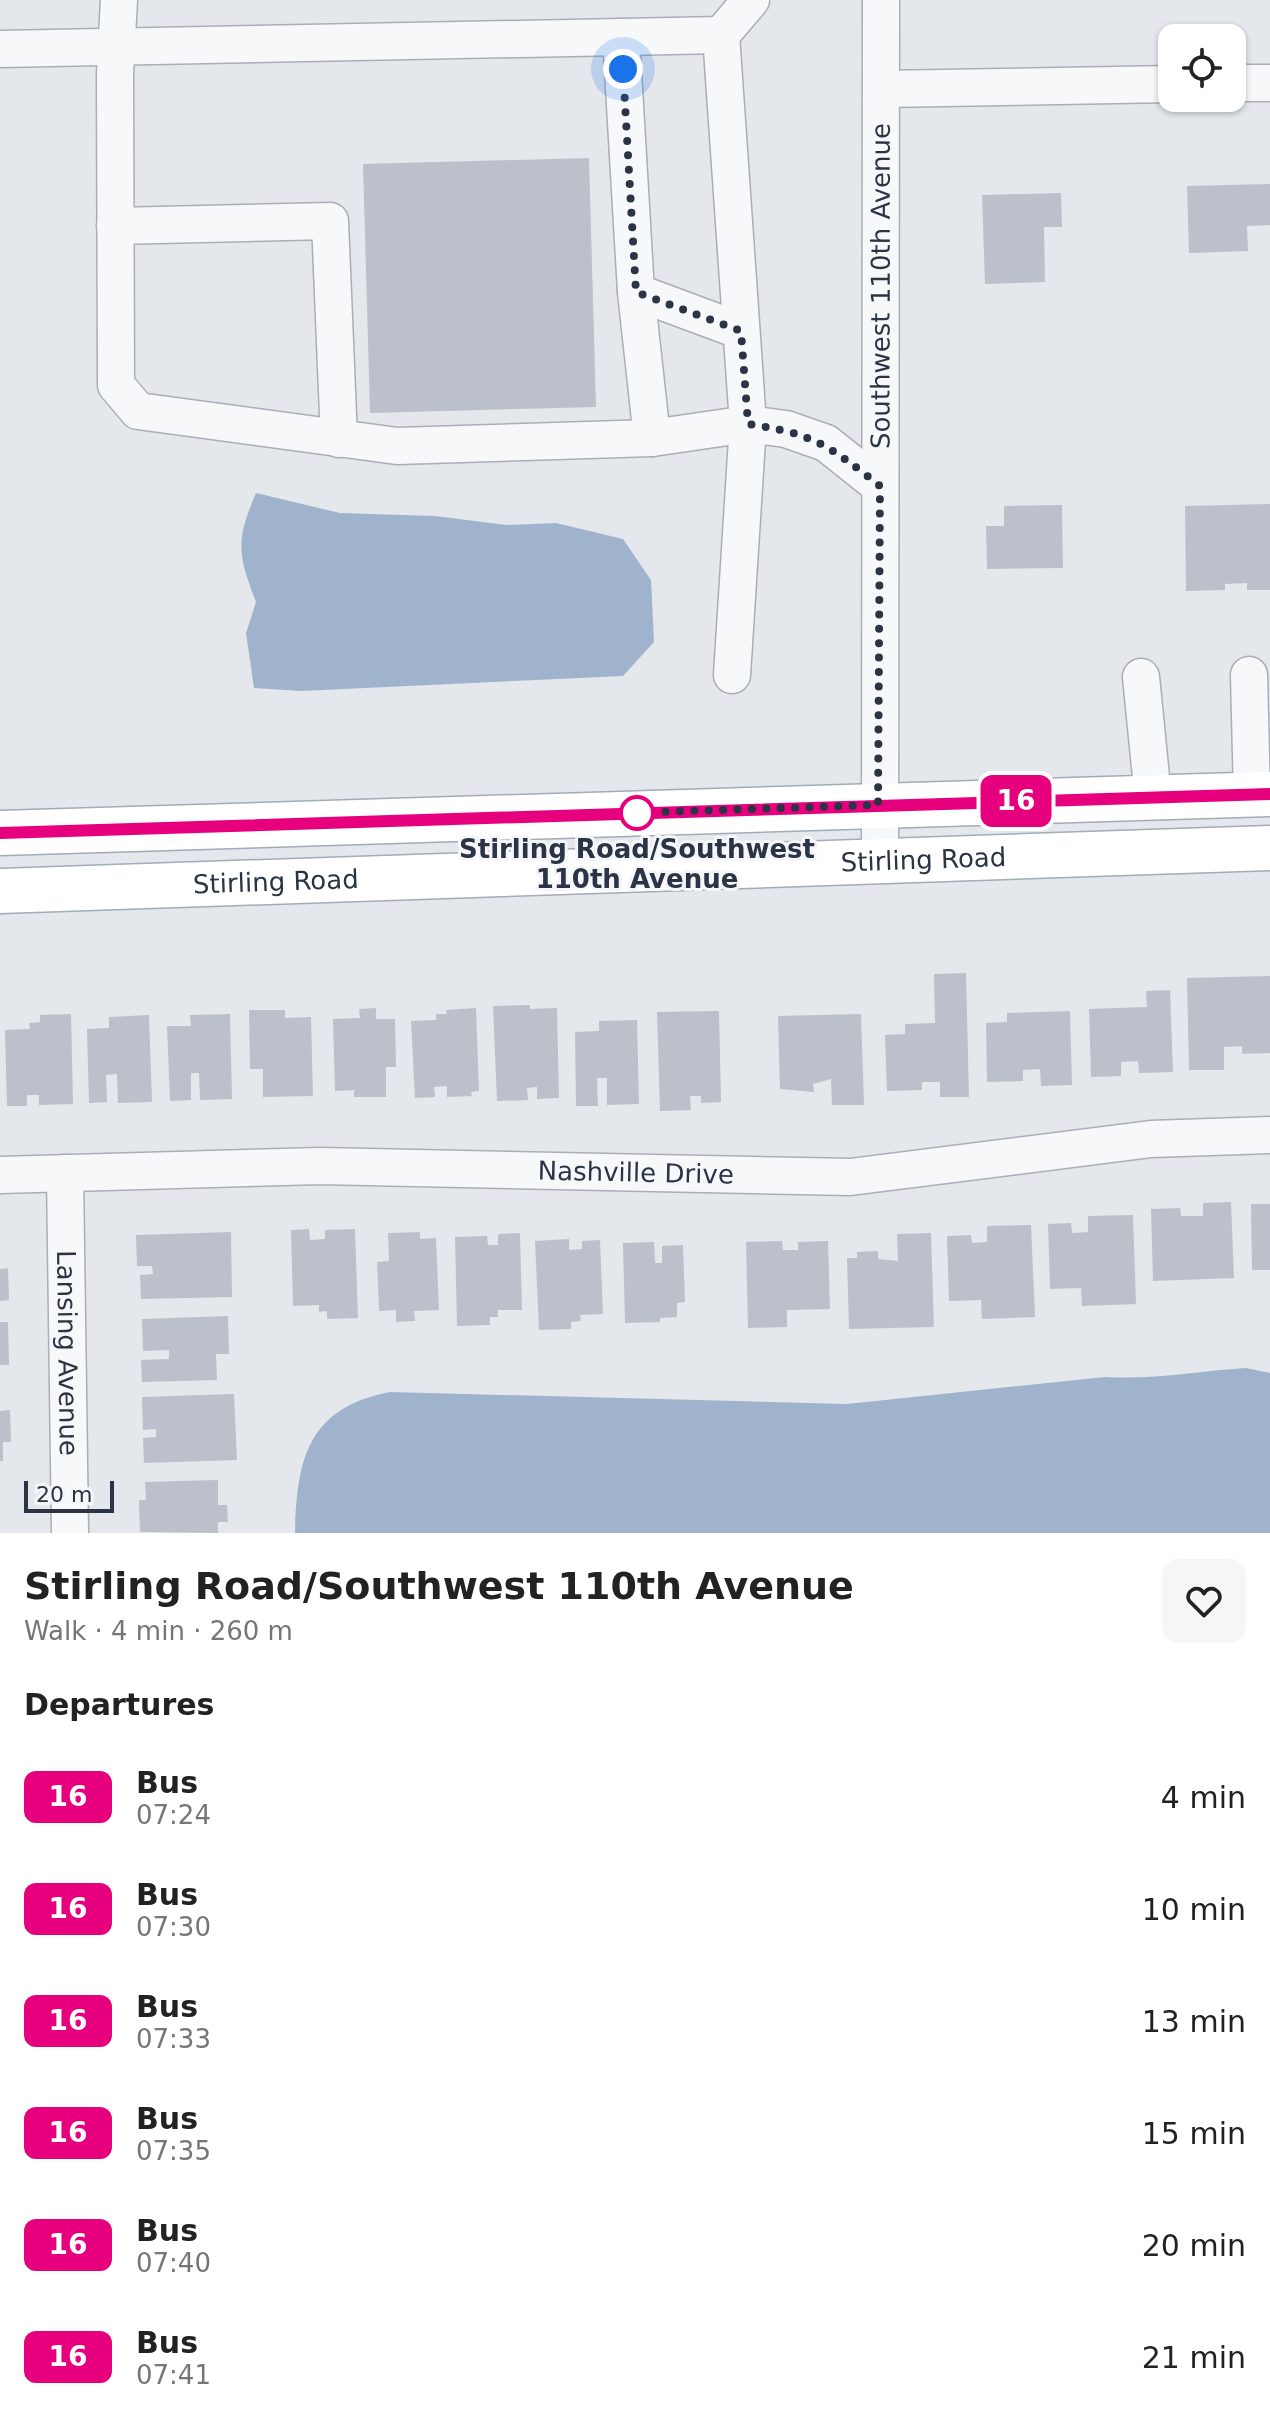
<!DOCTYPE html>
<html lang="en">
<head>
<meta charset="utf-8">
<style>
  :root { --surface:#fff; --page:#f6f6f6; --text:#222; --muted:#767676 }
  body { margin:0; font-family:"DejaVu Sans",sans-serif; background:var(--page); color:var(--text); height:100vh; display:flex; flex-direction:column; font-size:30px; white-space:nowrap }
  * { box-sizing:border-box; margin:0 }
  p { font-size:26px; color:var(--muted) }
  .icon { flex:none; width:44px; height:44px; fill:none; stroke:currentColor; stroke-width:2; stroke-linecap:round; stroke-linejoin:round }
  .map { position:relative; height:1533px; overflow:hidden }
  .details { display:flex; flex-direction:column; background:var(--surface); flex:1 }
  .details>* { flex:none }
  .badge { padding:0 16px; border-radius:12px; font-size:28px; line-height:52px }
  .tools { position:absolute; left:1158px; top:24px; display:grid; gap:16px }
  .tools a { display:grid; place-items:center; width:88px; height:88px; border-radius:16px; background:var(--surface); box-shadow:0 2px 6px #0004; font-size:40px }
  .scale { position:absolute; left:24px; bottom:20px; width:90px; box-sizing:border-box; padding-left:8px; border:4px solid #2b3445; border-top:0; font-size:22px; line-height:28px; white-space:nowrap; color:#2b3445; -webkit-text-stroke:6px #f4f6f9; paint-order:stroke }
  .you { position:absolute; width:40px; height:40px; margin:-20px; border:6px solid #fff; border-radius:50%; background:#1a73e8; box-shadow:0 0 0 12px #1a73e833 }
  .map>.badge { position:absolute; translate:-50% -50%; box-shadow:0 0 0 4px #fff }
  h2 { padding:0 24px; font-size:30px; line-height:72px }
  .round { display:grid; place-items:center; flex:none; width:84px; height:84px; border-radius:16px; background:var(--page) }
  .head { display:flex; align-items:center; justify-content:space-between; height:136px; padding:0 24px }
  h1 { font-size:38px; font-weight:800; line-height:60px }
  ul { padding:0; list-style:none }
  li { display:flex; align-items:center; gap:24px; height:112px; padding:0 24px }
  li div { flex:1 }
  li b { display:block; font-size:30px }
  li em { font-style:normal }
  li .badge { min-width:88px; font-weight:700; text-align:center }
  .map>svg:first-child { display:block }
  .water { fill:#9fb4cc }
  .building { fill:#bbc0ca }
  .lines { fill:none; stroke-linecap:round; stroke-linejoin:round }
  .minor-casing { stroke:#a9aeb7; stroke-width:39 }
  .major-casing { stroke:#a3abb8; stroke-width:47 }
  .minor { stroke:#f7f8fa; stroke-width:36 }
  .major { stroke:#fff; stroke-width:44 }
  .line-casing { stroke:#fff; stroke-width:18 }
  .line { stroke:#e6007e; stroke-width:12 }
  .walk { stroke:#2b3445; stroke-width:8; stroke-dasharray:0 14.4 }
  .stop-dot { fill:#fff; stroke:#e6007e; stroke-width:4 }
  .labels { text-anchor:middle; stroke-width:6; stroke-linejoin:round; paint-order:stroke }
  .street-label { font-size:26px; fill:#2b3445; stroke:#f4f6f9 }
  .stop-label { font-size:26px; font-weight:bold; fill:#2b3445; stroke:#f4f6f9 }
</style>
</head>
<body>
<div class="map">
<svg width="1270" height="1533" viewBox="0 0 1270 1533">
  <rect width="100%" height="100%" fill="#e4e7ec"/>
  <g class="water">
    <path d="M 256,493 L 340,513 L 435,516 L 506,525 L 556,523 L 623,539 L 651,580 L 654,642 L 623,676 L 301,691 L 254,688 L 246,633 L 256,602 C 237,553 236,540 256,493 Z"/>
    <path d="M 1246,1368 L 1270,1373 L 1270,1533 L 295,1533 C 297,1458 308,1408 390,1392 L 847,1404 L 1105,1377 C 1154,1380 1198,1371 1246,1368 Z"/>
  </g>
  <g class="building">
    <path d="M 589,158 L 596,407 L 370,413 L 363,164 Z"/>
    <path d="M 1270,184 L 1270,225 L 1247,226 L 1248,251 L 1189,253 L 1187,186 Z"/>
    <path d="M 1061,193 L 1062,227 L 1044,227 L 1045,282 L 985,284 L 982,195 Z"/>
    <path d="M 1270,504 L 1270,590 L 1247,590 L 1247,583 L 1225,584 L 1225,590 L 1186,591 L 1185,506 Z"/>
    <path d="M 1062,505 L 1063,568 L 987,569 L 986,526 L 1004,526 L 1004,506 Z"/>
    <path d="M 966,973 L 969,1097 L 940,1097 L 940,1082 L 922,1082 L 922,1090 L 887,1091 L 885,1035 L 905,1034 L 905,1024 L 935,1023 L 934,974 Z"/>
    <path d="M 1270,976 L 1270,1053 L 1242,1054 L 1242,1046 L 1224,1047 L 1224,1070 L 1189,1070 L 1187,978 Z"/>
    <path d="M 1170,990 L 1173,1072 L 1139,1073 L 1138,1061 L 1121,1062 L 1121,1076 L 1091,1077 L 1089,1009 L 1147,1007 L 1146,991 Z"/>
    <path d="M 530,1005 L 530,1009 L 557,1008 L 559,1098 L 537,1099 L 537,1087 L 527,1088 L 528,1100 L 497,1101 L 493,1006 Z"/>
    <path d="M 376,1008 L 376,1019 L 395,1019 L 396,1067 L 386,1067 L 386,1097 L 354,1097 L 354,1090 L 335,1091 L 333,1019 L 360,1018 L 359,1009 Z"/>
    <path d="M 476,1008 L 479,1091 L 471,1092 L 472,1096 L 447,1097 L 447,1086 L 434,1087 L 435,1097 L 415,1098 L 411,1021 L 436,1020 L 436,1014 L 447,1014 L 446,1010 Z"/>
    <path d="M 249,1010 L 285,1010 L 285,1018 L 311,1017 L 313,1096 L 263,1097 L 263,1069 L 250,1069 Z"/>
    <path d="M 719,1011 L 721,1102 L 701,1103 L 701,1096 L 690,1096 L 691,1110 L 660,1111 L 657,1012 Z"/>
    <path d="M 1070,1011 L 1072,1085 L 1041,1086 L 1040,1069 L 1023,1070 L 1023,1081 L 987,1082 L 986,1023 L 1007,1022 L 1007,1013 Z"/>
    <path d="M 71,1014 L 73,1104 L 39,1105 L 39,1095 L 27,1095 L 27,1106 L 7,1106 L 5,1030 L 30,1029 L 29,1023 L 40,1022 L 40,1015 Z"/>
    <path d="M 230,1014 L 232,1099 L 200,1100 L 199,1073 L 191,1073 L 191,1100 L 170,1101 L 167,1026 L 191,1026 L 190,1015 Z"/>
    <path d="M 861,1014 L 864,1105 L 832,1105 L 831,1079 L 813,1084 L 814,1092 L 780,1089 L 778,1016 Z"/>
    <path d="M 149,1015 L 152,1102 L 118,1103 L 117,1074 L 106,1075 L 107,1102 L 89,1103 L 87,1029 L 109,1028 L 109,1017 Z"/>
    <path d="M 637,1020 L 639,1104 L 607,1105 L 607,1078 L 597,1078 L 598,1106 L 576,1106 L 575,1032 L 599,1031 L 599,1021 Z"/>
    <path d="M 1231,1202 L 1234,1278 L 1153,1281 L 1151,1209 L 1180,1208 L 1181,1216 L 1203,1216 L 1203,1203 Z"/>
    <path d="M 1251,1204 L 1270,1204 L 1270,1270 L 1252,1270 Z"/>
    <path d="M 1133,1215 L 1136,1304 L 1082,1306 L 1081,1288 L 1050,1289 L 1048,1224 L 1071,1223 L 1072,1233 L 1088,1232 L 1088,1216 Z"/>
    <path d="M 1031,1225 L 1035,1317 L 982,1319 L 981,1300 L 949,1301 L 947,1236 L 971,1235 L 972,1243 L 987,1242 L 987,1226 Z"/>
    <path d="M 309,1229 L 310,1240 L 325,1239 L 325,1230 L 355,1229 L 358,1318 L 327,1319 L 327,1311 L 319,1312 L 319,1305 L 293,1306 L 291,1230 Z"/>
    <path d="M 231,1232 L 232,1297 L 141,1299 L 140,1275 L 153,1274 L 152,1266 L 137,1266 L 136,1235 Z"/>
    <path d="M 420,1232 L 420,1239 L 436,1238 L 439,1310 L 414,1311 L 415,1321 L 396,1322 L 396,1310 L 379,1311 L 377,1262 L 389,1261 L 388,1233 Z"/>
    <path d="M 520,1233 L 522,1310 L 498,1310 L 498,1317 L 490,1317 L 490,1325 L 457,1326 L 455,1237 L 487,1236 L 488,1245 L 498,1245 L 498,1234 Z"/>
    <path d="M 931,1233 L 934,1327 L 849,1329 L 847,1258 L 857,1258 L 857,1252 L 878,1251 L 878,1259 L 898,1261 L 897,1234 Z"/>
    <path d="M 569,1239 L 569,1250 L 582,1249 L 582,1241 L 600,1240 L 603,1314 L 580,1315 L 581,1321 L 571,1322 L 571,1329 L 539,1330 L 535,1241 Z"/>
    <path d="M 782,1241 L 783,1250 L 798,1250 L 798,1242 L 828,1241 L 830,1309 L 787,1310 L 787,1327 L 748,1328 L 746,1242 Z"/>
    <path d="M 654,1242 L 655,1263 L 662,1263 L 662,1246 L 683,1245 L 685,1302 L 677,1303 L 677,1317 L 660,1318 L 660,1322 L 625,1323 L 623,1243 Z"/>
    <path d="M 8,1268 L 9,1300 L 0,1301 L 0,1269 Z"/>
    <path d="M 228,1316 L 229,1354 L 216,1354 L 217,1380 L 142,1382 L 141,1360 L 169,1359 L 169,1350 L 143,1351 L 142,1319 Z"/>
    <path d="M 0,1322 L 8,1322 L 9,1365 L 0,1365 Z"/>
    <path d="M 234,1394 L 237,1460 L 144,1463 L 143,1438 L 156,1437 L 156,1429 L 143,1430 L 142,1397 Z"/>
    <path d="M 10,1410 L 11,1442 L 3,1442 L 3,1461 L 0,1461 L 0,1411 Z"/>
    <path d="M 218,1480 L 218,1505 L 227,1505 L 228,1522 L 218,1522 L 218,1533 L 140,1532 L 139,1500 L 146,1500 L 145,1482 Z"/>
  </g>
  <g class="lines">
    <defs>
      <g id="minor">
        <path d="M 119,0 L 115,74 L 116,385 L 138,411 L 397,446 L 652,438 L 748,424 L 786,429 L 826,443 L 880,486"/>
        <path d="M 721,35 L 748,424 L 732,675"/>
        <path d="M 621,37 L 636,292 L 741,331"/>
        <path d="M 0,49 L 721,35 L 751,0"/>
        <path d="M 1232,83 L 1270,83"/>
        <path d="M 882,89 L 1172,84"/>
        <path d="M 115,226 L 330,221 L 339,439"/>
        <path d="M 636,292 L 652,438"/>
        <path d="M 1249,675 L 1252,795"/>
        <path d="M 1141,677 L 1153,797"/>
        <path id="s1" d="M 880,860 L 881,0"/>
        <path id="s2" d="M 65,1173 L 70,1533"/>
        <path id="s3" d="M 0,1175 L 320,1166 L 850,1177 L 1151,1139 L 1270,1135"/>
      </g>
      <g id="major">
        <path d="M 0,833 L 1270,794"/>
        <path id="s4" d="M 0,891 L 1270,848"/>
      </g>
    </defs>
    <use href="#minor" class="minor-casing"/>
    <use href="#major" class="major-casing"/>
    <use href="#minor" class="minor"/>
    <use href="#major" class="major"/>
  </g>
  <g class="lines">
    <defs>
      <path id="line" d="M 0,833 L 1270,794"/>
    </defs>
    <use href="#line" class="line-casing"/>
    <use href="#line" class="line"/>
    <path class="walk" d="M 623,69 L 636,292 L 741,331 L 748,424 C 815,434 828,445 880,486 L 878,805 L 627,813 L 637,813"/>
  </g>
  <circle class="stop-dot" cx="637" cy="813" r="16"/>
  <g class="labels">
    <g class="street-label">
      <text dy="9" stroke="none"><textPath href="#s1" startOffset="574">Southwest 110th Avenue</textPath></text>
      <text dy="9" stroke="none"><textPath href="#s4" startOffset="924">Stirling Road</textPath></text>
      <text dy="9" stroke="none"><textPath href="#s4" startOffset="276">Stirling Road</textPath></text>
      <text dy="9" stroke="none"><textPath href="#s3" startOffset="636">Nashville Drive</textPath></text>
      <text dy="9" stroke="none"><textPath href="#s2" startOffset="180">Lansing Avenue</textPath></text>
    </g>
    <g class="stop-label">
      <text x="637" y="858">Stirling Road/Southwest<tspan x="637" dy="30">110th Avenue</tspan></text>
    </g>
  </g>
</svg>
<div class="tools">
<a><svg class="icon" aria-label="locate" viewBox="0 0 24 24"><circle cx="12" cy="12" r="6"/><path d="M12 2v4M12 18v4M2 12h4M18 12h4"/></svg></a>
</div>
<div class="scale">20 m</div>
<div class="you" style="left:623px;top:69px"></div>
<b class="badge" style="left:1016px;top:801px;background:#e6007e;color:#fff">16</b>
</div>
<section class="details">
<div class="head"><div><h1>Stirling Road/Southwest 110th Avenue</h1><p>Walk · 4 min · 260 m</p></div><a class="round"><svg class="icon" aria-label="heart" viewBox="0 0 24 24"><path d="M12 20l-8-8c-3-5 5-10 8-4 3-6 11-1 8 4z"/></svg></a></div>
<h2>Departures</h2>
<ul>
<li><span class="badge" style="background:#e6007e;color:#fff">16</span><div><b>Bus</b><p>07:24</p></div><em>4 min</em></li>
<li><span class="badge" style="background:#e6007e;color:#fff">16</span><div><b>Bus</b><p>07:30</p></div><em>10 min</em></li>
<li><span class="badge" style="background:#e6007e;color:#fff">16</span><div><b>Bus</b><p>07:33</p></div><em>13 min</em></li>
<li><span class="badge" style="background:#e6007e;color:#fff">16</span><div><b>Bus</b><p>07:35</p></div><em>15 min</em></li>
<li><span class="badge" style="background:#e6007e;color:#fff">16</span><div><b>Bus</b><p>07:40</p></div><em>20 min</em></li>
<li><span class="badge" style="background:#e6007e;color:#fff">16</span><div><b>Bus</b><p>07:41</p></div><em>21 min</em></li>
</ul>
</section>
</body>
</html>
